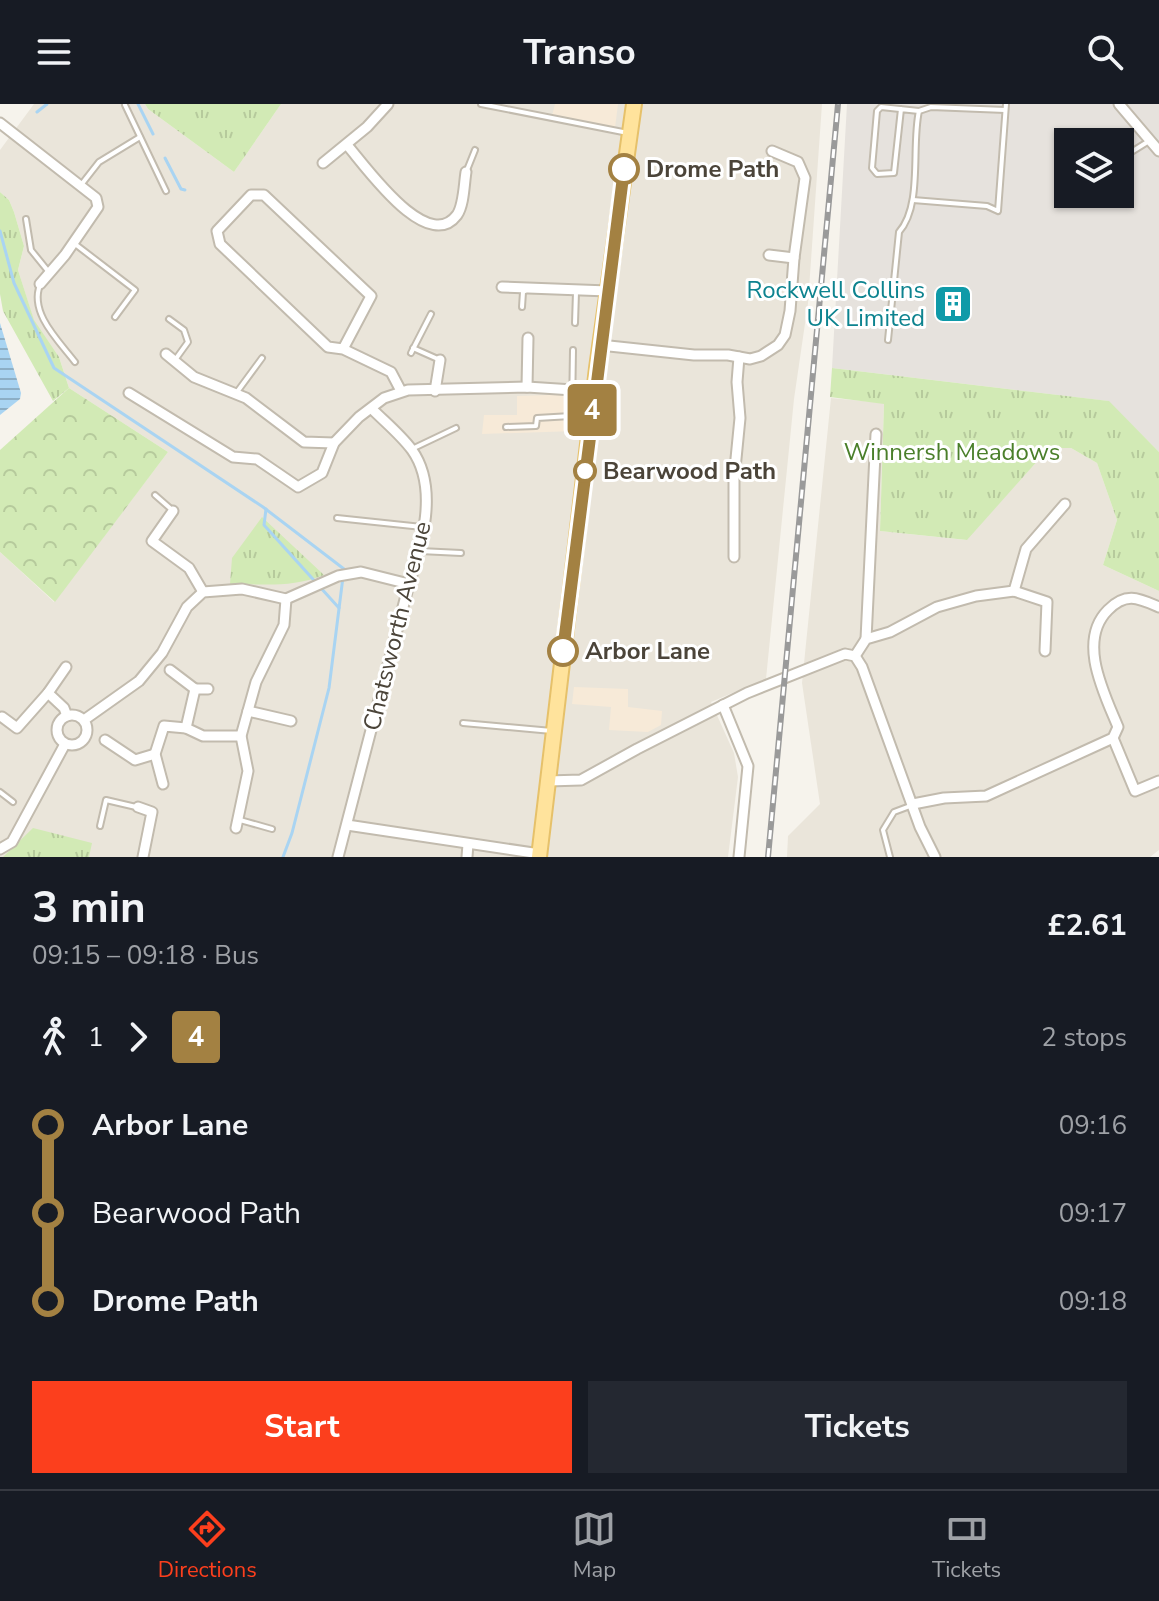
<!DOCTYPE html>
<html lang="en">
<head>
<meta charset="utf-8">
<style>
  :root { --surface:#171b24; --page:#242831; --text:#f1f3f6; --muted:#9ea1a6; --line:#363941; --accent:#fc3f1d }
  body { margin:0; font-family:"Nunito Sans",sans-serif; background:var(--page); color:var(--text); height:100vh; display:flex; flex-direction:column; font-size:30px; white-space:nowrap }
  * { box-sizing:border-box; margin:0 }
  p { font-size:26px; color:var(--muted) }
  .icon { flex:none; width:44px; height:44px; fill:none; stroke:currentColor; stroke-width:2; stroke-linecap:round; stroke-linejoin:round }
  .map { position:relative; height:753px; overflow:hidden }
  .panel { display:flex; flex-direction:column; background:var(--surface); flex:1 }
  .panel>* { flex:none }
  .badge { padding:0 16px; border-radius:6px; font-size:28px; line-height:52px }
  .tools { position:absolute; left:1054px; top:24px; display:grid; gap:16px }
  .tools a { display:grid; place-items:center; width:80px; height:80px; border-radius:0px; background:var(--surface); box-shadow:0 2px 6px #0004; font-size:40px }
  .map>.badge { position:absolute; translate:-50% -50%; box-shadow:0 0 0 4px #fff }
  .legs { display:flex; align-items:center; gap:12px; height:88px; padding:0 32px; font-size:26px }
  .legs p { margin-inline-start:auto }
  .summary { display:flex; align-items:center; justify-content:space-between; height:136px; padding:0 32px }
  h1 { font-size:44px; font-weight:700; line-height:60px }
  .action { display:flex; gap:16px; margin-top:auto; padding:16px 32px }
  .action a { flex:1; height:92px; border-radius:0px; background:var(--accent); color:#fff; font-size:32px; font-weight:700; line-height:92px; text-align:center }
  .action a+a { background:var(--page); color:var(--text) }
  ul { padding:0 32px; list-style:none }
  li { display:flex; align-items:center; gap:28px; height:88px; font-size:30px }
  li i { display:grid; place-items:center; width:12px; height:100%; margin:0 10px; background:currentColor }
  li i::after { content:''; width:20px; height:20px; margin:-10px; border:6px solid; border-radius:50%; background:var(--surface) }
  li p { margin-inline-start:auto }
  li:first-child i { background:linear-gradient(#0000 50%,currentColor 0) }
  li:last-child i { background:linear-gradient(currentColor 50%,#0000 0) }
  header { display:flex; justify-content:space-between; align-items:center; height:104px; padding:0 32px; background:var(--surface); font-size:36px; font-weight:700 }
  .tabs { display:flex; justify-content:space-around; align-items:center; height:112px; border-top:2px solid var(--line); background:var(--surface); font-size:22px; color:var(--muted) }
  .tabs a { display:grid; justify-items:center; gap:4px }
  .tabs .selected { color:var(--accent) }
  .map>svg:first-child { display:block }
  .residential { fill:#eae5da }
  .commercial { fill:#f7ead8 }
  .industrial { fill:#e6e2dd; fill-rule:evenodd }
  .grass { fill:url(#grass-tufts) }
  .forest { fill:url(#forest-crowns) }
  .water { fill:url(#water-rules) }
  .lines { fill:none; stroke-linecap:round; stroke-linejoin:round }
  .stream { stroke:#a9d4f2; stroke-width:3 }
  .service-casing { stroke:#c2bbae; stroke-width:8 }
  .minor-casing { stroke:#c2bbae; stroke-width:13 }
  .primary-casing { stroke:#e6c16a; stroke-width:18 }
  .service { stroke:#fff; stroke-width:4 }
  .minor { stroke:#fff; stroke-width:9 }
  .primary { stroke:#ffe39c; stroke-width:14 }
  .rail-casing { stroke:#9a9a9a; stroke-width:6 }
  .rail { stroke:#fff; stroke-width:3; stroke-dasharray:9; stroke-linecap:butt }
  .line-1-casing { stroke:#fff; stroke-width:18 }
  .line-1 { stroke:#a38142; stroke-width:12 }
  .stop-1-dot { fill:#fff; stroke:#a38142; stroke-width:4 }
  .labels { text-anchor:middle; stroke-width:6; stroke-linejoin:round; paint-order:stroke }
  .stop-label { font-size:24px; font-weight:bold; fill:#4b4439; stroke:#fff; text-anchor:start }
  .culture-label { font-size:24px; fill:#0d838f; stroke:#fff; text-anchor:end }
  .park-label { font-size:24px; fill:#4a7f2a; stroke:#fff }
  .street-label { font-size:24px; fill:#4b4439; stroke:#fff }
</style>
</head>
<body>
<header><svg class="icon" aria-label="menu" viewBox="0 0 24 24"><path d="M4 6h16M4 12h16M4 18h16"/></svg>Transo<svg class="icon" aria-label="search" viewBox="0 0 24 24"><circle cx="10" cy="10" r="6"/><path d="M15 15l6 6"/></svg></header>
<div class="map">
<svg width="1159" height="753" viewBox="0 0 1159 753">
  <defs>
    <pattern id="grass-tufts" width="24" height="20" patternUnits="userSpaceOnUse" patternTransform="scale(2)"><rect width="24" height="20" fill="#d2eab5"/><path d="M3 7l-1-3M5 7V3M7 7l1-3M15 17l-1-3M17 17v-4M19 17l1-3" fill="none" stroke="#b6ca9c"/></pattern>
    <pattern id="forest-crowns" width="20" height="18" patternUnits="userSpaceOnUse" patternTransform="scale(2)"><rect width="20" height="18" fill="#d2eab5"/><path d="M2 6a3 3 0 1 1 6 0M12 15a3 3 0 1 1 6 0" fill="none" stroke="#b6ca9c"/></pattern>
    <pattern id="water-rules" width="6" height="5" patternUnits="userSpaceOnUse" patternTransform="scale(2)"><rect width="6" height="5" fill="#a9d4f2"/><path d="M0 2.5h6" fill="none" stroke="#8caec5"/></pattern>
  </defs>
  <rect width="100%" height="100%" fill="#f6f3ec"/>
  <g class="residential">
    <path d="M 34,0 L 145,0 L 148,5 L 234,68 L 281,0 L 822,0 L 808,199 L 794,295 L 766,575 L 711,598 L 734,649 L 738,673 L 728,753 L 0,753 L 0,448 L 54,498 L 168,348 L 69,284 L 59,253 L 34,217 L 18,166 L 24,142 L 14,108 L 9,96 L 0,88 L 0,46 Z"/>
    <path d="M 831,294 L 884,299 L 880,427 L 966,436 L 1049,344 L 1071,344 L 1097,359 L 1117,416 L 1103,461 L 1159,487 L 1159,746 L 1150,753 L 787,753 L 788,732 L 820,700 L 802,579 Z"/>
  </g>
  <g class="commercial">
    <path d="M 555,0 L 618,0 L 615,24 L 552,12 Z"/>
    <path d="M 582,290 L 576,327 L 482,330 L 484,311 L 517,311 L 517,292 Z"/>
    <path d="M 574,583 L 628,585 L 628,603 L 662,607 L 661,621 L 648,628 L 609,626 L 611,603 L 572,600 Z"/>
  </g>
  <path class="industrial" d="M 847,0 L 1159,0 L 1159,348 L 1108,297 L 832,264 ZM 1068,38 L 1120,38 L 1120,90 L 1068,90 Z"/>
  <g class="grass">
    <path d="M 145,0 L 281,0 L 234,68 L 148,5 Z"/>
    <path d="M 0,88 L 9,96 L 14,108 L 24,142 L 18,166 L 34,216 L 59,253 L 69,284 L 53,297 L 3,207 L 0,190 Z"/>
    <path d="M 832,264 L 1109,297 L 1159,348 L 1159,487 L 1103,461 L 1117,416 L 1097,359 L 1071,344 L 1049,344 L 967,436 L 880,427 L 884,300 L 830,293 Z"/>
    <path d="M 262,413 L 324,471 C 291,484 265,480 230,480 L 232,454 Z"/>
    <path d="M 33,724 L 92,739 L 89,753 L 3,753 Z"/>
  </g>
  <path class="forest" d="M 69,284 L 168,348 L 55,498 L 0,448 L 0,346 Z"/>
  <path class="water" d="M 0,219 L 21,289 L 20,295 L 0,311 Z"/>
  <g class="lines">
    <g class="stream">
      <path d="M 138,0 L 153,30"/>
      <path d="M 37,8 L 47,0"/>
      <path d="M 165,54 L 181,85 L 185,86"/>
      <path d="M 0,127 L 14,179 L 54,264 L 263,403 L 344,465 L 329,584 L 292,729 L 283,753"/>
      <path d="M 266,405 L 264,421 L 339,504"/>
    </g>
    <defs>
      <g id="service">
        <path d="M 481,0 L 628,29"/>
        <path d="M 125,1 L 166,87"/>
        <path d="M 901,5 L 894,69 L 877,70 L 872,64 L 877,7 L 881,3 L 919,7"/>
        <path d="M 1120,55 L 1149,37"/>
        <path d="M 467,66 L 475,46"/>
        <path d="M 81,81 L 99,58 L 140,33"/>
        <path d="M 913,96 L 987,102 L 998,107 L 1006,0"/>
        <path d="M 26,115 L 31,146 L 48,167"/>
        <path d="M 75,140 L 135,186 L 115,213"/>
        <path d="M 40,181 C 29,209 59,237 75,258"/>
        <path d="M 522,203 L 523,188 L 528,185"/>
        <path d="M 169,215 L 184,226 L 188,238 L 175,256"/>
        <path d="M 575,219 L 576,188"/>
        <path d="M 888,236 L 899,128 C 923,101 911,42 919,7 L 931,3 L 1005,6"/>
        <path d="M 413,244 L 440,256"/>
        <path d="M 411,249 L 431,210"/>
        <path d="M 237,288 L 262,254"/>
        <path d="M 572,307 L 573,246"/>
        <path d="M 506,323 L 536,322 L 537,314 L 588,311"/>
        <path d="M 414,344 L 456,324"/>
        <path d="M 155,391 L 171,405"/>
        <path d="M 337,414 L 422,423"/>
        <path d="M 420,447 L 461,449"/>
        <path d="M 463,619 L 552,627"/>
        <path d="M 0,688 L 13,698"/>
        <path d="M 240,716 L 272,725"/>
        <path d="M 100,722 L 106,696 L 136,703"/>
        <path d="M 890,753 L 883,726 L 894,708 L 910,702"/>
      </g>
      <g id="minor">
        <path d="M 1119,0 L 1159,47"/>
        <path d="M 0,19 L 96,94 L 98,103 L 65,151 L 40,180"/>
        <path d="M 347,41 C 364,60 427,151 457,111 C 464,101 464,80 466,68"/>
        <path d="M 323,59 L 367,23 L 388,0"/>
        <path d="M 769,151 L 794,154"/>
        <path d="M 502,183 L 608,187"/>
        <path d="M 600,241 L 694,251 L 728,251 L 750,255 L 761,252 L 778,241 L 785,231 L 790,207 L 794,154 L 805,74 L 798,58 L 772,47"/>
        <path d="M 343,245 L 328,243 L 220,140 L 217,127 L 251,91 L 264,91 L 371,192 L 343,245 L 391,268 L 401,287"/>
        <path d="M 166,250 L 194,273 L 246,294 L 304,338 L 334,339"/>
        <path d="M 527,283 L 528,234"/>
        <path d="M 435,287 L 440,256"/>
        <path d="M 129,289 L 233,353 L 257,355 L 298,383 L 322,369 L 334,339 L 359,313 L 384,294 L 408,286 L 527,283 L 573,286"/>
        <path d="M 173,407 L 152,437 L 189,464 L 203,488"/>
        <path d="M 734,453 L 734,375 L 740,314 L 737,278 L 739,253"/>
        <path d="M 1014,487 L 1026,445 L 1065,400"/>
        <path d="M 866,535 L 876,330"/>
        <path d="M 855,552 L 866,535 L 890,528 L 937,503 L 976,492 L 1014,487 L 1047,498 L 1045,547"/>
        <path d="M 170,566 L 195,585 L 186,624"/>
        <path d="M 195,585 L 208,585"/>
        <path d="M 48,589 L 64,604 L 67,612"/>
        <path d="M 723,601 L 748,662 L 739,753"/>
        <path d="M 248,607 L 291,617"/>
        <circle cx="72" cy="626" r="15"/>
        <path d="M 2,613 L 17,624 L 48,589 L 66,563"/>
        <path d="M 84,616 L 139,577 L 162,549 L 187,503 L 203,488 L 242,485 L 286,495 L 338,472 L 361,468 L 409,480"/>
        <path d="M 1113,634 L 1135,687 L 1159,677"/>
        <path d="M 105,636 L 135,656 L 155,650"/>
        <path d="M 548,677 L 581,676 L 637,645 L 747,589 L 845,550 L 855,552 L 862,563 L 920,723 L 935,753"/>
        <path d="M 163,680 L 155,650 L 164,622 L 186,624 L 203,632 L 241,632"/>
        <path d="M 913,700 L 944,694 L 986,692 L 1113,634 L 1118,623 C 1104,589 1077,537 1108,506 C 1126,488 1138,494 1159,503"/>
        <path d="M 138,703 L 152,708 L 143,753"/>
        <path d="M 347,721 L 540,750"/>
        <path d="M 236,724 L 248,667 L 241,632 L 256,578 L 284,521 L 286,495"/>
        <path d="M 0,745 L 12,738 L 65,640"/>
        <path d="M 338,753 L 409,480 C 422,440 439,384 412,346 C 401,331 385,318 372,305"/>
        <path d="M 467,753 L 468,740"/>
      </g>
      <path id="primary" d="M 539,753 L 597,264 L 634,0"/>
    </defs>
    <use href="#service" class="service-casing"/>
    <use href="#minor" class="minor-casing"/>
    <use href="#primary" class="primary-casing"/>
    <use href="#service" class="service"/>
    <use href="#minor" class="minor"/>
    <use href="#primary" class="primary"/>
    <defs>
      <path id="rail" d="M 768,753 L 838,0"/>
    </defs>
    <use href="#rail" class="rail-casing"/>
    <use href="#rail" class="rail"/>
  </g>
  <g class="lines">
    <defs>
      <path id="line-1" d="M 563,547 L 624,65"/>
    </defs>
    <use href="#line-1" class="line-1-casing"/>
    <use href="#line-1" class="line-1"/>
  </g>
  <defs>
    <symbol id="building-square" viewBox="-11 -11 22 22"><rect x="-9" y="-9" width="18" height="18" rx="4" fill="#0f9aa8" stroke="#fff"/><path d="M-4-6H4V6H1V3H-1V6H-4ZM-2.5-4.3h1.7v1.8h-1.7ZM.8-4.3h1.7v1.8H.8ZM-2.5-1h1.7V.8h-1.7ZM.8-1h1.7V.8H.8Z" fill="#fff"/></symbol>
  </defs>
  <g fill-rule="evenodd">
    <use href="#building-square" x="931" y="178" width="44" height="44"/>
  </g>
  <g class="stop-1-dot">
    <circle cx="624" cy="65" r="14"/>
    <circle cx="585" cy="367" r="10"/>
    <circle cx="563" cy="547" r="14"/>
  </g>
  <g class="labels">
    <g class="stop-label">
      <text x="646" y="73">Drome Path</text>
      <text x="603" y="375">Bearwood Path</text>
      <text x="585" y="555">Arbor Lane</text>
    </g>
    <g class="culture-label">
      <text x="925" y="194">Rockwell Collins<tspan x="925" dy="28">UK Limited</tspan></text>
    </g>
    <g class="park-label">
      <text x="952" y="356">Winnersh Meadows</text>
    </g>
    <g class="street-label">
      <text transform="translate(397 522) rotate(-76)" y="8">Chatsworth Avenue</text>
    </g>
  </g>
</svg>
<div class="tools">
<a><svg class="icon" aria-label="layers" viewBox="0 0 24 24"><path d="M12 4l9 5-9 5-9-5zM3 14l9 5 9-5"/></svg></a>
</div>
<b class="badge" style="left:592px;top:306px;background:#a38142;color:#fff">4</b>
</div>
<section class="panel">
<div class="summary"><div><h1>3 min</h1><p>09:15 – 09:18 · Bus</p></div><b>£2.61</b></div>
<div class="legs"><svg class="icon" aria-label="walk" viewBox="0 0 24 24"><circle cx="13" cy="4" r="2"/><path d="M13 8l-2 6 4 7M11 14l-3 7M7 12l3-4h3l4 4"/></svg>1<svg class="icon" aria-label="forward" viewBox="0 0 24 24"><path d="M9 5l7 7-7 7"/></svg><b class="badge" style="background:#a38142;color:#fff">4</b><p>2 stops</p></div>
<ul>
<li><i style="color:#a38142"></i><b>Arbor Lane</b><p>09:16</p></li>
<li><i style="color:#a38142"></i><span>Bearwood Path</span><p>09:17</p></li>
<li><i style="color:#a38142"></i><b>Drome Path</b><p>09:18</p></li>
</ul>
<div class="action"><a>Start</a><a>Tickets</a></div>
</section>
<nav class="tabs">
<a class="selected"><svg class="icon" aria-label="directions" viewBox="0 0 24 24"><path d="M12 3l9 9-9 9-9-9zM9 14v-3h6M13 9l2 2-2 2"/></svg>Directions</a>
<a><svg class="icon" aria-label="map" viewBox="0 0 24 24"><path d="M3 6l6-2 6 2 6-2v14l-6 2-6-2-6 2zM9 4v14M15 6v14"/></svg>Map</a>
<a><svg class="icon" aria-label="tickets" viewBox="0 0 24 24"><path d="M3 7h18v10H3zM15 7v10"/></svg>Tickets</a>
</nav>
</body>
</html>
